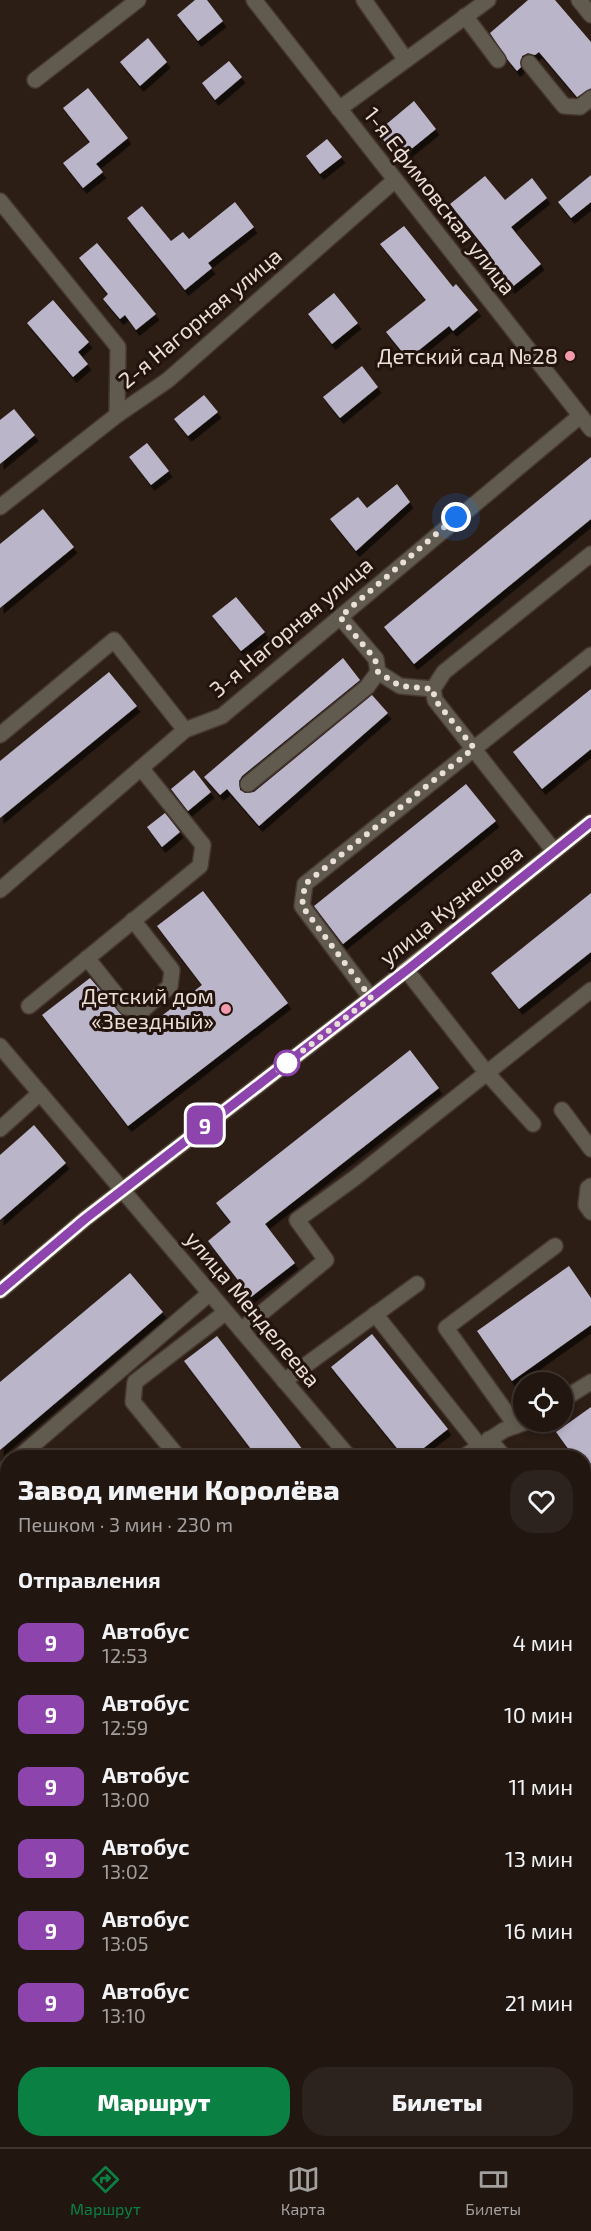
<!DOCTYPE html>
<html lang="ru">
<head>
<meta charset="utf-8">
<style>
  :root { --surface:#211610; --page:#2d231e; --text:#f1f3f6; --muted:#a29f9f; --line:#3e3530; --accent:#0b8043 }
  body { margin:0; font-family:"Exo 2",sans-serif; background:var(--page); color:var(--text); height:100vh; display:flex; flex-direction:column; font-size:22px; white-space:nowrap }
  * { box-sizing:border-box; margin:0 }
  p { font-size:20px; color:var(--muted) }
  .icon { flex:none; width:33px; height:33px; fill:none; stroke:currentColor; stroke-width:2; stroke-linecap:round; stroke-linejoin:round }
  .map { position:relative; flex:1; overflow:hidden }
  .details { position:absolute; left:0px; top:1450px; width:591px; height:698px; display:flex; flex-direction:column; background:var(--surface); border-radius:24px 24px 0 0; box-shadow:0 3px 9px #0003,0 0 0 2px var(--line) }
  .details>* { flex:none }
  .badge { padding:0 12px; border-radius:9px; font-size:21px; line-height:39px }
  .tools { position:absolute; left:513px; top:1372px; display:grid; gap:12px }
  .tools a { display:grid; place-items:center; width:60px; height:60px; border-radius:50%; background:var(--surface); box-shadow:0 3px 9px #0003,0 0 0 2px var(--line); font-size:30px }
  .you { position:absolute; width:30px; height:30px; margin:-15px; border:4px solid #fff; border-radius:50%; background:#1a73e8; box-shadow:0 0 0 9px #1a73e833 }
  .map>.badge { position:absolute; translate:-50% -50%; box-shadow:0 0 0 3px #fff }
  h2 { padding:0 18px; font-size:22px; line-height:54px }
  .round { display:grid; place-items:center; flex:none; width:63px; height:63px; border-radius:24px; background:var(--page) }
  .head { display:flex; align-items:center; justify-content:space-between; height:102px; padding:0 18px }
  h1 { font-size:28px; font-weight:800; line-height:45px }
  .action { display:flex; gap:12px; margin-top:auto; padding:12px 18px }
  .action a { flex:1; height:69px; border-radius:24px; background:var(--accent); color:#fff; font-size:24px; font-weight:800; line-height:69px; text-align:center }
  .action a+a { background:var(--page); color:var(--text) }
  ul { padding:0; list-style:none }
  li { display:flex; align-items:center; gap:18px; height:72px; padding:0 18px }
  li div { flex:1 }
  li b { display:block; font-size:22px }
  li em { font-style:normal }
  li .badge { min-width:66px; font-weight:700; text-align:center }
  .menu { display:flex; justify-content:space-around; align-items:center; height:84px; border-top:2px solid var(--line); background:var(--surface); font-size:16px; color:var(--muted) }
  .menu a { display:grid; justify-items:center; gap:3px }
  .menu .current { color:var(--accent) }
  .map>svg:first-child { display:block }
  .building { fill:#bbb5c9; filter:url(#shadow) }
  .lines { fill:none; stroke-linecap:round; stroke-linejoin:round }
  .minor-casing { stroke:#463830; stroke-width:18 }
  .major-casing { stroke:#463830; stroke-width:18 }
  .minor { stroke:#615b4f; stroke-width:15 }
  .major { stroke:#a1947c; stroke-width:15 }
  .line-casing { stroke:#fff; stroke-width:14 }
  .line { stroke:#8e44ad; stroke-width:9 }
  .walk { stroke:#e9ded8; stroke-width:6; stroke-dasharray:0 10.8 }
  .poi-dot { fill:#f29aac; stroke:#22140c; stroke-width:2 }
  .stop-dot { fill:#fff; stroke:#8e44ad; stroke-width:3 }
  .labels { text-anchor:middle; stroke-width:6; stroke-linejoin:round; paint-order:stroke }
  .street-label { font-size:22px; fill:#e9ded8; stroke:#22140c }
  .poi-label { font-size:22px; fill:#e9ded8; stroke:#22140c; text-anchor:end }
</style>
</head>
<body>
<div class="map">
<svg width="591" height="2147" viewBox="0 0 591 2147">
  <defs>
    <filter id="shadow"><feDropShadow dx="3.5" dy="6" stdDeviation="0" flood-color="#0009"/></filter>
  </defs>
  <rect width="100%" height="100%" fill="#2c1d15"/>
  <g class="building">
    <path d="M 195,0 L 207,0 L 223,21 L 198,41 L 177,15 Z"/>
    <path d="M 528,0 L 555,0 L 591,42 L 591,88 L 577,97 L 539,52 L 535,55 L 528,53 L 522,56 L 521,67 L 517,71 L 508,60 L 490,33 Z"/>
    <path d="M 148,38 L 167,62 L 140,86 L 120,62 Z"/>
    <path d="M 229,61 L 242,77 L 215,100 L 202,83 Z"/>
    <path d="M 88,88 L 128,138 L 96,164 L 103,172 L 83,188 L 63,163 L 90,142 L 63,108 Z"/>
    <path d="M 414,101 L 436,129 L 399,159 L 377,132 Z"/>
    <path d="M 327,139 L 342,157 L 320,174 L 306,156 Z"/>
    <path d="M 591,175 L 591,202 L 571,218 L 558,202 Z"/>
    <path d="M 485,176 L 505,200 L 532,178 L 547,198 L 511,227 L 541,264 L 511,288 L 486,256 L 489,253 L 450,204 Z"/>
    <path d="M 235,202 L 254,227 L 208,263 L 212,268 L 185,290 L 127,218 L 142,206 L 171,241 L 183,232 L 189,239 Z"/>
    <path d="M 404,226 L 453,287 L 456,284 L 478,310 L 453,331 L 449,326 L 408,359 L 386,332 L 426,300 L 380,244 Z"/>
    <path d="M 97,243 L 156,314 L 136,330 L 125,315 L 120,319 L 103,299 L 108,294 L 79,258 Z"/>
    <path d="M 334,293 L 358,323 L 332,344 L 308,314 Z"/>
    <path d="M 53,300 L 89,342 L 78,352 L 88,364 L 73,377 L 27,323 Z"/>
    <path d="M 362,366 L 378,387 L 340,418 L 323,397 Z"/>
    <path d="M 204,395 L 218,412 L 188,436 L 174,419 Z"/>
    <path d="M 14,409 L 35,435 L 0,464 L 0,420 Z"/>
    <path d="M 147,443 L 169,471 L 151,485 L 129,457 Z"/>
    <path d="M 591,457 L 591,519 L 414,664 L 384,627 Z"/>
    <path d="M 397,484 L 410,502 L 356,551 L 330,519 L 358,497 L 367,508 Z"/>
    <path d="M 43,509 L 74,547 L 0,608 L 0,544 Z"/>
    <path d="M 236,597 L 265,632 L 241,651 L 212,616 Z"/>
    <path d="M 343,658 L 360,680 L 242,776 L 239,781 L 240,790 L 245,793 L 254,792 L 372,695 L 388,713 L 259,826 L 227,789 L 220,795 L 204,777 Z"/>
    <path d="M 109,672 L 137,706 L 0,818 L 0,761 Z"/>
    <path d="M 591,689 L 591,749 L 542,789 L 513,752 Z"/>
    <path d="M 194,770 L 211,792 L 188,811 L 171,789 Z"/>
    <path d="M 466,784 L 496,821 L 343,944 L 314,906 Z"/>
    <path d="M 165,813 L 180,832 L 162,847 L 147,827 Z"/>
    <path d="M 203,891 L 288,1003 L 128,1126 L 42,1015 L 90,978 L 138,1034 L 202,985 L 157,926 Z"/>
    <path d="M 591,893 L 591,952 L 519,1009 L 491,973 Z"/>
    <path d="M 410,1050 L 439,1088 L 265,1224 L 295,1263 L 251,1297 L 208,1241 L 231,1222 L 216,1203 Z"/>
    <path d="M 34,1125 L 66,1163 L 0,1220 L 0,1155 Z"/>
    <path d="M 569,1266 L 591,1298 L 591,1325 L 512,1381 L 477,1331 Z"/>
    <path d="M 130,1273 L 163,1312 L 0,1450 L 0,1382 Z"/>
    <path d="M 372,1334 L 448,1429 L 411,1458 L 405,1458 L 331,1367 Z"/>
    <path d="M 217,1336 L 309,1458 L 258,1458 L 184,1361 Z"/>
    <path d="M 591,1407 L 591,1480 L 584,1470 L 584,1458 L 575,1458 L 556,1432 Z"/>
  </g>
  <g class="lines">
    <defs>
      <g id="minor">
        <path d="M 254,0 L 591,429"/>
        <path d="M 364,0 L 406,60"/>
        <path d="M 579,0 L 591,15"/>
        <path d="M 465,16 L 498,60"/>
        <path d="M 529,63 L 564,106 L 580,107 L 591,98"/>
        <path d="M 35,80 L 138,0"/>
        <path d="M 339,109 L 488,0"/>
        <path d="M 0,201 L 118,347 L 117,415"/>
        <path d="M 0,507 L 117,415 L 168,380 L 395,180"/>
        <path d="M 340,617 L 376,659 L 378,672 L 400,686 L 433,689"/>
        <path d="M 0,735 L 114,640 L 185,730"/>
        <path d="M 248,784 L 367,687 L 378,672"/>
        <path d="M 554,851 L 435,700 L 433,689 L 444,672 L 591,554"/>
        <path d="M 0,890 L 185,730 L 222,716 L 580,416"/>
        <path d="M 87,958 L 126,1007 L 144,1009 L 170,986 L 172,970 L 133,920"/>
        <path d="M 407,971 L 486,1072 L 533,1124"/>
        <path d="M 371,998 L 302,906 L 305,884 L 591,655"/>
        <path d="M 29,1006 L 200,866 L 203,845 L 141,768"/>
        <path d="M 0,1046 L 350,1458"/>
        <path d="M 562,1110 L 591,1149"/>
        <path d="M 0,1129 L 40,1093"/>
        <path d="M 591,1186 L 588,1188 L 586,1205 L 591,1212"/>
        <path d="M 375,1314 L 479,1445"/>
        <path d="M 241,1330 L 326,1260 L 297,1220 L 356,1177 L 591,990"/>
        <path d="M 284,1381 L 417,1284"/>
        <path d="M 562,1400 L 591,1382"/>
        <path d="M 516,1426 L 446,1328 L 555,1246"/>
        <path d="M 489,1439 L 505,1458"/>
        <path d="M 18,1458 L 210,1293"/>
        <path d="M 179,1458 L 133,1402 L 135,1382 L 226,1312"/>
        <path d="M 462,1458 L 504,1430 L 526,1422"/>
        <path d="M 0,1473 L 8,1467"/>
        <path d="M 584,1499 L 591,1494"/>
        <path d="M 0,1509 L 8,1507"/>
        <path d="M 0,1549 L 8,1559"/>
        <path d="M 0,1692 L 8,1686"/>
        <path d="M 584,1713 L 591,1720"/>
        <path d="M 0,1823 L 8,1817"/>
        <path d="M 584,1891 L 591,1894"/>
        <path d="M 584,1990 L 591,1972"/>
        <path d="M 584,2016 L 591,2019"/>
        <path d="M 0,2032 L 8,2036"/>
        <path d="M 584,2120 L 591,2123"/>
        <path d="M 517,2147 L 520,2140"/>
      </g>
      <path id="major" d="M 0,1291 L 85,1219 L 371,998 L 591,822"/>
    </defs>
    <use href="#minor" class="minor-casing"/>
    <use href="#major" class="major-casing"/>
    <use href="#minor" class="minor"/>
    <use href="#major" class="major"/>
  </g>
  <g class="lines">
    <defs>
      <path id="line" d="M 0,1291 L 85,1219 L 407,970 L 591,822"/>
    </defs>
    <use href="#line" class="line-casing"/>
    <use href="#line" class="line"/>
    <path class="walk" d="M 287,1063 L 278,1070 L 371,998 L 302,906 L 305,884 L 474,748 L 435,700 L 433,689 L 400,686 L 378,672 L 375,659 L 340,617 L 456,517"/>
  </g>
  <g class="poi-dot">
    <circle cx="570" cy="356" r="6"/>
    <circle cx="226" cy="1009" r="6"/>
  </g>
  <circle class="stop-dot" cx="287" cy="1063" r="12"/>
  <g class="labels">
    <g class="street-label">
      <text transform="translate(440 201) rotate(52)" y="8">1-я Ефимовская улица</text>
      <text transform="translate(200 318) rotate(-40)" y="8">2-я Нагорная улица</text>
      <text transform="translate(291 627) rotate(-40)" y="8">3-я Нагорная улица</text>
      <text transform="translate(451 905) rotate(-39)" y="8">улица Кузнецова</text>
      <text transform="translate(253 1309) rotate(50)" y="8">улица Менделеева</text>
    </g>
    <g class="poi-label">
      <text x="558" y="364">Детский сад №28</text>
      <text x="214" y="1004">Детский дом<tspan x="214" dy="25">«Звездный»</tspan></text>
    </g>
  </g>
</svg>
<div class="tools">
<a><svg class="icon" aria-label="locate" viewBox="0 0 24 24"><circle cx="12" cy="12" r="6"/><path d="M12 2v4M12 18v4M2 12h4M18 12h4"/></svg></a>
</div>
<div class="you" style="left:456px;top:517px"></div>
<b class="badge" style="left:205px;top:1125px;background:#8e44ad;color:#fff">9</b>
<section class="details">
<div class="head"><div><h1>Завод имени Королёва</h1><p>Пешком · 3 мин · 230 m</p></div><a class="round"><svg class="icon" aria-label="heart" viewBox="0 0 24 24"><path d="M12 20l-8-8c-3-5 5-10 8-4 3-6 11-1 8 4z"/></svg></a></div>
<h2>Отправления</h2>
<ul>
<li><span class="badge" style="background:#8e44ad;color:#fff">9</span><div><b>Автобус</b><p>12:53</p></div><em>4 мин</em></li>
<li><span class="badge" style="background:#8e44ad;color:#fff">9</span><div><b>Автобус</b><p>12:59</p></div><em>10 мин</em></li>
<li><span class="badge" style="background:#8e44ad;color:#fff">9</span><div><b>Автобус</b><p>13:00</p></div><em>11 мин</em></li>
<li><span class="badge" style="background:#8e44ad;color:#fff">9</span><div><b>Автобус</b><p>13:02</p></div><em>13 мин</em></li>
<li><span class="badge" style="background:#8e44ad;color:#fff">9</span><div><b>Автобус</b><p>13:05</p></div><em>16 мин</em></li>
<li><span class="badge" style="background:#8e44ad;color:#fff">9</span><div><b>Автобус</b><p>13:10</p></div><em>21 мин</em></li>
</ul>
<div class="action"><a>Маршрут</a><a>Билеты</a></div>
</section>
</div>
<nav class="menu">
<a class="current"><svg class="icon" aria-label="directions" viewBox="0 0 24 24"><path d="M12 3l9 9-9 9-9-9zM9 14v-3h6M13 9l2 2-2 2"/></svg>Маршрут</a>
<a><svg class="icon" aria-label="map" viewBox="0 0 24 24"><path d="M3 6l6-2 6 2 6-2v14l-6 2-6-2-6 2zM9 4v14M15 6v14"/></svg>Карта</a>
<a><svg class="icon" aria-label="tickets" viewBox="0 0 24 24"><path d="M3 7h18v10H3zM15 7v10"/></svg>Билеты</a>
</nav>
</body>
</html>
